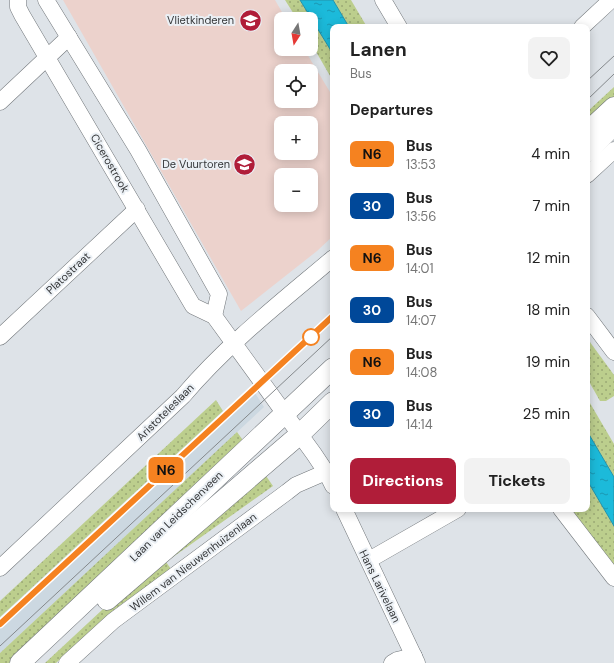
<!DOCTYPE html>
<html lang="en">
<head>
<meta charset="utf-8">
<style>
  :root { --surface:#fff; --page:#f2f2f2; --text:#222; --muted:#767676; --accent:#b01d39 }
  body { margin:0; font-family:"DM Sans",sans-serif; background:var(--page); color:var(--text); height:100vh; display:flex; flex-direction:column; font-size:15px; white-space:nowrap }
  * { box-sizing:border-box; margin:0 }
  p { font-size:13px; color:var(--muted) }
  .icon { flex:none; width:22px; height:22px; fill:none; stroke:currentColor; stroke-width:2; stroke-linecap:round; stroke-linejoin:round }
  .map { position:relative; flex:1; overflow:hidden }
  .details { position:absolute; left:330px; top:24px; width:260px; height:488px; display:flex; flex-direction:column; background:var(--surface); border-radius:8px; box-shadow:0 2px 10px #0003 }
  .details>* { flex:none }
  .badge { padding:0 8px; border-radius:6px; font-size:14px; line-height:26px }
  .needle { width:26px; rotate:191deg }
  .tools { position:absolute; left:274px; top:12px; display:grid; gap:8px }
  .tools a { display:grid; place-items:center; width:44px; height:44px; border-radius:8px; background:var(--surface); box-shadow:0 2px 10px #0003; font-size:20px }
  .map>.badge { position:absolute; translate:-50% -50%; box-shadow:0 0 0 2px #fff }
  h2 { padding:0 20px; font-size:15px; line-height:36px }
  .round { display:grid; place-items:center; flex:none; width:42px; height:42px; border-radius:8px; background:var(--page) }
  .overview { display:flex; align-items:center; justify-content:space-between; height:68px; padding:0 20px }
  h1 { font-size:19px; font-weight:700; line-height:30px }
  .primary-button { display:flex; gap:8px; margin-top:auto; padding:8px 20px }
  .primary-button a { flex:1; height:46px; border-radius:8px; background:var(--accent); color:#fff; font-size:16px; font-weight:700; line-height:46px; text-align:center }
  .primary-button a+a { background:var(--page); color:var(--text) }
  ul { padding:0; list-style:none }
  li { display:flex; align-items:center; gap:12px; height:52px; padding:0 20px }
  li div { flex:1 }
  li b { display:block; font-size:15px }
  li em { font-style:normal }
  li .badge { min-width:44px; font-weight:700; text-align:center }
  .map>svg:first-child { display:block }
  .built { fill:#ccd8e1 }
  .education { fill:#ecd2cc; fill-rule:evenodd }
  .grass { fill:url(#grass-dots) }
  .water { fill:url(#water-ripples); stroke:#2392a9 }
  .lines { fill:none; stroke-linecap:round; stroke-linejoin:round }
  .minor-casing { stroke:#72777b; stroke-width:17 }
  .tertiary-casing { stroke:#72777b; stroke-width:21 }
  .minor { stroke:#fff; stroke-width:16 }
  .tertiary { stroke:#fff; stroke-width:20 }
  .tram { stroke:#85898c; stroke-width:1 }
  .line-casing { stroke:#fff; stroke-width:9 }
  .line { stroke:#f58220; stroke-width:6 }
  .stop-dot { fill:#fff; stroke:#f58220; stroke-width:2 }
  .labels { text-anchor:middle; stroke-width:4; stroke-linejoin:round; paint-order:stroke }
  .poi-label { font-size:11px; fill:#343638; stroke:#ebf0f5; text-anchor:end }
  .street-label { font-size:11px; fill:#343638; stroke:#ebf0f5 }
</style>
</head>
<body>
<div class="map">
<svg width="614" height="663" viewBox="0 0 614 663">
  <defs>
    <pattern id="grass-dots" width="8" height="8" patternUnits="userSpaceOnUse"><rect width="8" height="8" fill="#bcce8d"/><path d="M2 2h.1M6 6h.1" fill="none" stroke="#9aa874" stroke-width="1.8" stroke-linecap="round"/></pattern>
    <pattern id="water-ripples" width="26" height="14" patternUnits="userSpaceOnUse"><rect width="26" height="14" fill="#1cbada"/><path d="M2 4q2-2 4 0t4 0M15 11q2-2 4 0t4 0" fill="none" stroke="#1a98b2"/></pattern>
  </defs>
  <rect width="100%" height="100%" fill="#dee3e8"/>
  <path class="built" d="M 251,387 L 264,407 L 0,653 L 0,617 Z"/>
  <path class="education" d="M 63,0 L 275,0 L 286,19 L 281,19 L 281,49 L 304,49 L 333,97 L 333,236 L 317,251 L 241,311 ZM 281,71 L 311,71 L 311,101 L 281,101 ZM 281,123 L 311,123 L 311,153 L 281,153 ZM 281,175 L 311,175 L 311,205 L 281,205 Z"/>
  <g class="grass">
    <path d="M 285,0 L 300,0 L 333,54 L 333,81 L 311,43 L 311,19 L 297,19 Z"/>
    <path d="M 333,0 L 351,0 L 367,27 L 349,27 Z"/>
    <path d="M 614,87 L 614,98 L 587,123 L 587,112 Z"/>
    <path d="M 587,338 L 614,375 L 614,396 L 606,401 L 600,401 L 587,378 Z"/>
    <path d="M 587,398 L 614,444 L 614,477 L 587,431 Z"/>
    <path d="M 216,400 L 223,411 L 0,617 L 0,601 Z"/>
    <path d="M 237,432 L 245,443 L 9,663 L 0,663 L 0,653 Z"/>
    <path d="M 264,473 L 273,486 L 166,562 L 171,569 L 115,609 L 56,663 L 45,663 L 102,610 Z"/>
    <path d="M 587,480 L 614,526 L 614,567 L 570,509 L 587,509 Z"/>
  </g>
  <g class="water">
    <path d="M 300,0 L 333,0 L 349,27 L 333,27 L 333,54 Z"/>
    <path d="M 587,431 L 614,477 L 614,526 L 587,480 Z"/>
  </g>
  <g class="lines">
    <defs>
      <g id="minor">
        <path d="M 18,0 L 18,7 L 22,15 L 193,306 L 214,316 L 314,454 L 326,472 L 333,486"/>
        <path d="M 46,0 L 138,150 L 219,294 L 214,316"/>
        <path d="M 383,0 L 399,27"/>
        <path d="M 582,27 L 611,0"/>
        <path d="M 0,102 L 69,37"/>
        <path d="M 587,175 L 614,150"/>
        <path d="M 587,316 L 614,352"/>
        <path d="M 0,337 L 137,209"/>
        <path d="M 344,509 L 417,663"/>
        <path d="M 561,509 L 614,578"/>
        <path d="M 369,560 L 458,509"/>
        <path d="M 0,568 L 183,396 C 227,344 281,302 333,258"/>
        <path d="M 67,663 L 113,621 L 287,492 L 296,485 L 326,472"/>
        <path d="M 392,663 L 397,660 L 414,656"/>
      </g>
      <g id="tertiary">
        <path d="M 587,132 L 614,107"/>
        <path d="M 587,152 L 614,125"/>
        <path d="M 107,600 L 299,435 L 333,402"/>
        <path d="M 20,663 L 333,368"/>
      </g>
    </defs>
    <use href="#minor" class="minor-casing"/>
    <use href="#tertiary" class="tertiary-casing"/>
    <use href="#minor" class="minor"/>
    <use href="#tertiary" class="tertiary"/>
    <g class="tram">
      <path d="M 587,81 L 614,56"/>
      <path d="M 587,100 L 614,74"/>
      <path d="M 0,627 L 333,318"/>
      <path d="M 0,646 L 333,336"/>
    </g>
  </g>
  <g class="lines">
    <defs>
      <path id="line" d="M 0,624 L 333,316"/>
    </defs>
    <use href="#line" class="line-casing"/>
    <use href="#line" class="line"/>
  </g>
  <defs>
    <symbol id="school-disc" viewBox="-11 -11 22 22"><circle r="9.5" fill="#b01d39" stroke="#ebf0f5"/><path d="M0-5L7-2L0 1L-7-2ZM-4 1L0 2.5L4 1V4Q0 6-4 4Z" fill="#fff"/></symbol>
  </defs>
  <g fill-rule="evenodd">
    <use href="#school-disc" x="238" y="8" width="25" height="25"/>
    <use href="#school-disc" x="232" y="152" width="25" height="25"/>
  </g>
  <circle class="stop-dot" cx="311" cy="337" r="8"/>
  <g class="labels">
    <g class="poi-label">
      <text x="234" y="24">Vlietkinderen</text>
      <text x="230" y="168">De Vuurtoren</text>
    </g>
    <g class="street-label">
      <text transform="translate(110 163) rotate(60)" y="4">Cicerostrook</text>
      <text transform="translate(68 273) rotate(-43)" y="4">Platostraat</text>
      <text transform="translate(165 412) rotate(-45)" y="4">Aristoteleslaan</text>
      <text transform="translate(176 516) rotate(-44)" y="4">Laan van Leidschenveen</text>
      <text transform="translate(193 562) rotate(-37)" y="4">Willem van Nieuwenhuizenlaan</text>
      <text transform="translate(380 586) rotate(64)" y="4">Hans Larivelaan</text>
    </g>
  </g>
</svg>
<div class="tools">
<a><svg class="needle" viewBox="-14 -14 28 28"><path d="M0-13l5 13h-10z" fill="#e53935"/><path d="M0 13l5-13h-10z" fill="#767676"/></svg></a>
<a><svg class="icon" aria-label="locate" viewBox="0 0 24 24"><circle cx="12" cy="12" r="6"/><path d="M12 2v4M12 18v4M2 12h4M18 12h4"/></svg></a>
<a>+</a>
<a>−</a>
</div>
<b class="badge" style="left:166px;top:470px;background:#f58220;color:#111">N6</b>
<section class="details">
<div class="overview"><div><h1>Lanen</h1><p>Bus</p></div><a class="round"><svg class="icon" aria-label="heart" viewBox="0 0 24 24"><path d="M12 20l-8-8c-3-5 5-10 8-4 3-6 11-1 8 4z"/></svg></a></div>
<h2>Departures</h2>
<ul>
<li><span class="badge" style="background:#f58220;color:#111">N6</span><div><b>Bus</b><p>13:53</p></div><em>4 min</em></li>
<li><span class="badge" style="background:#004899;color:#fff">30</span><div><b>Bus</b><p>13:56</p></div><em>7 min</em></li>
<li><span class="badge" style="background:#f58220;color:#111">N6</span><div><b>Bus</b><p>14:01</p></div><em>12 min</em></li>
<li><span class="badge" style="background:#004899;color:#fff">30</span><div><b>Bus</b><p>14:07</p></div><em>18 min</em></li>
<li><span class="badge" style="background:#f58220;color:#111">N6</span><div><b>Bus</b><p>14:08</p></div><em>19 min</em></li>
<li><span class="badge" style="background:#004899;color:#fff">30</span><div><b>Bus</b><p>14:14</p></div><em>25 min</em></li>
</ul>
<div class="primary-button"><a>Directions</a><a>Tickets</a></div>
</section>
</div>
</body>
</html>
